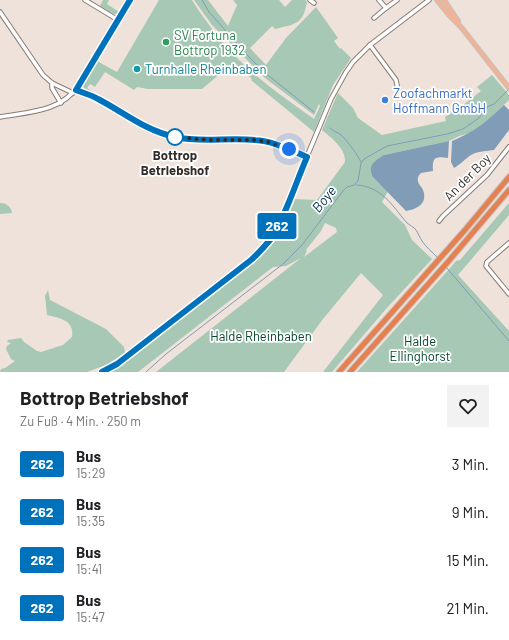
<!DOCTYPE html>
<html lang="de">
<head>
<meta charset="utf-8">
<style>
  :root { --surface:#fff; --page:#f2f2f2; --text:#202124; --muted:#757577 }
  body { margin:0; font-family:Barlow,sans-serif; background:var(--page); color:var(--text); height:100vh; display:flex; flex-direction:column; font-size:15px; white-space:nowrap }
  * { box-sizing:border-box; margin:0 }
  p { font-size:13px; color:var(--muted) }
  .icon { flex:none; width:22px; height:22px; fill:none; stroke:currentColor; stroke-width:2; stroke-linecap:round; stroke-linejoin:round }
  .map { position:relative; height:372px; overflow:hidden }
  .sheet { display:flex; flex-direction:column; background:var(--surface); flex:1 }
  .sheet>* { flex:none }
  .badge { padding:0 8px; border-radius:3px; font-size:14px; line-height:26px }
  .you { position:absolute; width:20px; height:20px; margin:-10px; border:3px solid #fff; border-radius:50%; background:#1a73e8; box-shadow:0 0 0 6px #1a73e833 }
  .map>.badge { position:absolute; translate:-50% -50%; box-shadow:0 0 0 2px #fff }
  .round { display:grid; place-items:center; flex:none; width:42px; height:42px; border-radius:0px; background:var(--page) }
  .summary { display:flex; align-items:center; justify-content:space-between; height:68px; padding:0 20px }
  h1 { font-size:19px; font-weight:700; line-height:30px }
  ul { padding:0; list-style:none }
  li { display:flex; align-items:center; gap:12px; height:48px; padding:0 20px }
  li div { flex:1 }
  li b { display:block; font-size:15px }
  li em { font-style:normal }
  li .badge { min-width:44px; font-weight:700; text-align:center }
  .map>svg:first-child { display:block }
  .green { fill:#a7c8b4; fill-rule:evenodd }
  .water { fill:#809cb6 }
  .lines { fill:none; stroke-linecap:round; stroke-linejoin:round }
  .stream { stroke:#809cb6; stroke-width:1 }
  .minor-casing { stroke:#887d76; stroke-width:5.5 }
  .major-casing { stroke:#c5c4c3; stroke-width:6 }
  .highway-casing { stroke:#c5c4c3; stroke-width:7 }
  .minor { stroke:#fff; stroke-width:3.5 }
  .major { stroke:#efb397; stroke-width:4 }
  .highway { stroke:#e58151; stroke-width:5 }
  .line-casing { stroke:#fff; stroke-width:9 }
  .line { stroke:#0072bc; stroke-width:6 }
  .walk { stroke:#312c29; stroke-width:4; stroke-dasharray:0 7.2 }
  .leisure-dot { fill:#2e9e5b; stroke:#fff; stroke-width:1.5 }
  .culture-dot { fill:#0f9aa8; stroke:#fff; stroke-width:1.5 }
  .shop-dot { fill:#3f7fe0; stroke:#fff; stroke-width:1.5 }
  .stop-dot { fill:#fff; stroke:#0072bc; stroke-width:2 }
  .labels { text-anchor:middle; stroke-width:3.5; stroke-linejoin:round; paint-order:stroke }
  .leisure-label { font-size:13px; fill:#27864d; stroke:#fff; text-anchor:start }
  .culture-label { font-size:13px; fill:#0d838f; stroke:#fff; text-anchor:start }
  .shop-label { font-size:13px; fill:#366cbe; stroke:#fff; text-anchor:start }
  .stop-label { font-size:13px; font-weight:bold; fill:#312c29; stroke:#fff }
  .street-label { font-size:13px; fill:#312c29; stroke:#fff }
  .park-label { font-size:13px; fill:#03472a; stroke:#fff }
  .water-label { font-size:14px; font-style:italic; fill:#002f52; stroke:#fff }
</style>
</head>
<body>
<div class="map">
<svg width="509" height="372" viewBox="0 0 509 372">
  <rect width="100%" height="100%" fill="#efe2da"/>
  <g class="green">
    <path d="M 103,0 L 109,0 L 107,4 L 119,12 L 118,14 L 114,14 L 100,6 Z"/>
    <path d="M 159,0 L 192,0 C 205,21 220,40 237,58 C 260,81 287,100 314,119 L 320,106 L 319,104 L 314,115 L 265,78 L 212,25 L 194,0 L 208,0 L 228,26 L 237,5 L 233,0 L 279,0 L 285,7 L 292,0 L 305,0 L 307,2 C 303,25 295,24 275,29 L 272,26 L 250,48 L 266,65 L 286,38 L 316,7 L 338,38 L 334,41 L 340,49 L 341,48 L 351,58 L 333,85 L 314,132 L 251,80 L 252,79 L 234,62 L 202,89 L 148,89 L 137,87 L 134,90 L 105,72 L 95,87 L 90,84 L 87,88 L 95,93 L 94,94 L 85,91 L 83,85 L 97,61 L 117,72 Z"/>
    <path d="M 492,75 L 509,95 L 509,100 L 486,123 L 471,133 L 459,136 L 449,141 L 384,155 L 373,177 L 388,191 L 382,202 L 405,225 L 412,240 L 432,259 L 386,309 L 332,372 L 323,372 L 383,295 L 361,273 L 323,319 L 284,372 L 156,372 L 301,258 L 286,266 L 273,267 L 138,372 L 111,372 L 143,349 L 260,258 L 270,246 L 280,230 L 293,199 L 317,200 L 345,162 C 346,148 331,138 322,130 L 338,93 L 353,108 L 358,118 L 382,135 L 446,121 L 445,117 L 458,109 L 481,91 L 477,87 ZM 325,223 L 336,228 L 337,232 L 304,257 L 307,251 L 306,250 L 321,231 Z"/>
    <path d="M 0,203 C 6,203 11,206 12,213 L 0,214 Z"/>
    <path d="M 509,203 L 509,215 L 458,275 L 509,331 L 509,372 L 357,372 L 451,267 L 456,261 L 460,260 Z"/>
    <path d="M 48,290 L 50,300 L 106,329 L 124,347 L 125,353 L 106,365 L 87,372 L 0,372 L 1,369 L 5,368 L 15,361 L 11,359 L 6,349 L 7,346 L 11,343 L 7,342 L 8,340 L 21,338 L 24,342 L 37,351 L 41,352 L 63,345 L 72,337 C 75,320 59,318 47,315 L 45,296 Z"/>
  </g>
  <g class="water">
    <path d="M 504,105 L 509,110 L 509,130 L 494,150 C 487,151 477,151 471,155 C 465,159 461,164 454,168 L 451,162 L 452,141 C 476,131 485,123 504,105 Z"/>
    <path d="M 449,141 L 448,158 C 435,156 432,157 433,171 L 421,173 C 419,175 417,178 418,181 C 418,184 422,187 423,190 C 428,203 418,209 406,211 L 373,177 C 367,165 375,161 384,155 Z"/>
  </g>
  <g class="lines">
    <g class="stream">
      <path d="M 202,0 L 209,12 L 250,58 L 264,72 L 314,112"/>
      <path d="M 330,128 C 334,132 338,132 341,135 C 346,139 359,157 361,162"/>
      <path d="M 356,185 C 381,186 392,205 406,222 C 409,225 414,227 416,230 C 418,233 420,238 422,241 C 426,247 432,252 437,257"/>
      <path d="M 446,267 L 509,341"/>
      <path d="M 146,372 L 166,354 L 283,264 L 302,245 L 343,191 L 347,187 L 354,185 L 358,181 L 361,163 L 364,159 L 387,146 L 447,134 L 463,129 L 479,118 L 487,107 L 494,104 L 509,89"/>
    </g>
    <defs>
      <g id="minor">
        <path d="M 85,0 L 118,20"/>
        <path d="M 310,0 L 314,3"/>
        <path d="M 379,0 L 386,8 L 397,0"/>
        <path d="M 0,12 L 43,75 L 52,83 L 73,93"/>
        <path d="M 374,18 L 386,8"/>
        <path d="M 370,45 L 396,80 L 398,90"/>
        <path d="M 52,83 L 52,88 L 61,103"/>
        <path d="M 76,90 C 83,93 91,95 98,99 C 125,113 144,130 175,137 C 202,142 228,137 255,140 C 273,141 290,150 307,157"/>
        <path d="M 0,117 C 27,112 61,112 78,86 L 130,0"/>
        <path d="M 439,221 L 443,216 L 487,175 L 509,147"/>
        <path d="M 509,243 L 487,262 L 486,266 L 509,294"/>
        <path d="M 102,372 L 117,364 L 251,260 C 264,248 273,236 280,221 L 331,99 L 346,72 L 353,62 L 370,45 L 429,0"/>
      </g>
      <g id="major">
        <path d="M 437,0 L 449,15 L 461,27 L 509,88"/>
        <path d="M 444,0 L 458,21"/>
      </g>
      <g id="highway">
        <path d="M 339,372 L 465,230 L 509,177"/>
        <path d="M 350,372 L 447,263 L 509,190"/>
      </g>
    </defs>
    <use href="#minor" class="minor-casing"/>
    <use href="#major" class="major-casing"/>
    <use href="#highway" class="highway-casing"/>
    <use href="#minor" class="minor"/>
    <use href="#major" class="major"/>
    <use href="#highway" class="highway"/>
  </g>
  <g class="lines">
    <defs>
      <path id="line" d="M 102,372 L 117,364 L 251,260 C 258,254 264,247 270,240 C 285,218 296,182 307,157 C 290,150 273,141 255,140 C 228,137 202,143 175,137 C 144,130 125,113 98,99 C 91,95 83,93 76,90 L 130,0"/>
    </defs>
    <use href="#line" class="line-casing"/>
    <use href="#line" class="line"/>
    <path class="walk" d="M 175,137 L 208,140 L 255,140 L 268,142 L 289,149"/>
  </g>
  <circle class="leisure-dot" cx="166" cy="42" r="4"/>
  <circle class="culture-dot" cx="137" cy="69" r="4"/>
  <circle class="shop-dot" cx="385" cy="100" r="4"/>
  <circle class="stop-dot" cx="175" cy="137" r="8"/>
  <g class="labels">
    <g class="leisure-label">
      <text x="174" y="40">SV Fortuna<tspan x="174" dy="15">Bottrop 1932</tspan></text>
    </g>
    <g class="culture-label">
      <text x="145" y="74">Turnhalle Rheinbaben</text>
    </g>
    <g class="shop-label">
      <text x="393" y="98">Zoofachmarkt<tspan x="393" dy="15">Hoffmann GmbH</tspan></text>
    </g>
    <g class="stop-label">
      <text x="175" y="160">Bottrop<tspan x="175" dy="15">Betriebshof</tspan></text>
    </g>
    <g class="street-label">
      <text transform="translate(467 177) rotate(-45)" y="5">An der Boy</text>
    </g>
    <g class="park-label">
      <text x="261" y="341">Halde Rheinbaben</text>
      <text x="420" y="346">Halde<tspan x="420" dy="15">Ellinghorst</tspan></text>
    </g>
    <g class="water-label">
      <text transform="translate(324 199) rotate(-51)" y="5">Boye</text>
    </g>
  </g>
</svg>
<div class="you" style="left:289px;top:149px"></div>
<b class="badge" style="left:277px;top:226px;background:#0072bc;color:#fff">262</b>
</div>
<section class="sheet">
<div class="summary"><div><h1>Bottrop Betriebshof</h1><p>Zu Fuß · 4 Min. · 250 m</p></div><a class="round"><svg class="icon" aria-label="heart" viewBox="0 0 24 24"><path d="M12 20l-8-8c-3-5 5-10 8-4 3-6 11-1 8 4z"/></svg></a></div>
<ul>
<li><span class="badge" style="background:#0072bc;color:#fff">262</span><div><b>Bus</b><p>15:29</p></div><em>3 Min.</em></li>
<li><span class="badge" style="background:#0072bc;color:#fff">262</span><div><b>Bus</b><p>15:35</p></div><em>9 Min.</em></li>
<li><span class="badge" style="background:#0072bc;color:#fff">262</span><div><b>Bus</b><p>15:41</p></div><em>15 Min.</em></li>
<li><span class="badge" style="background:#0072bc;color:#fff">262</span><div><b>Bus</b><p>15:47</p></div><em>21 Min.</em></li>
</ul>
</section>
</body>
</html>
